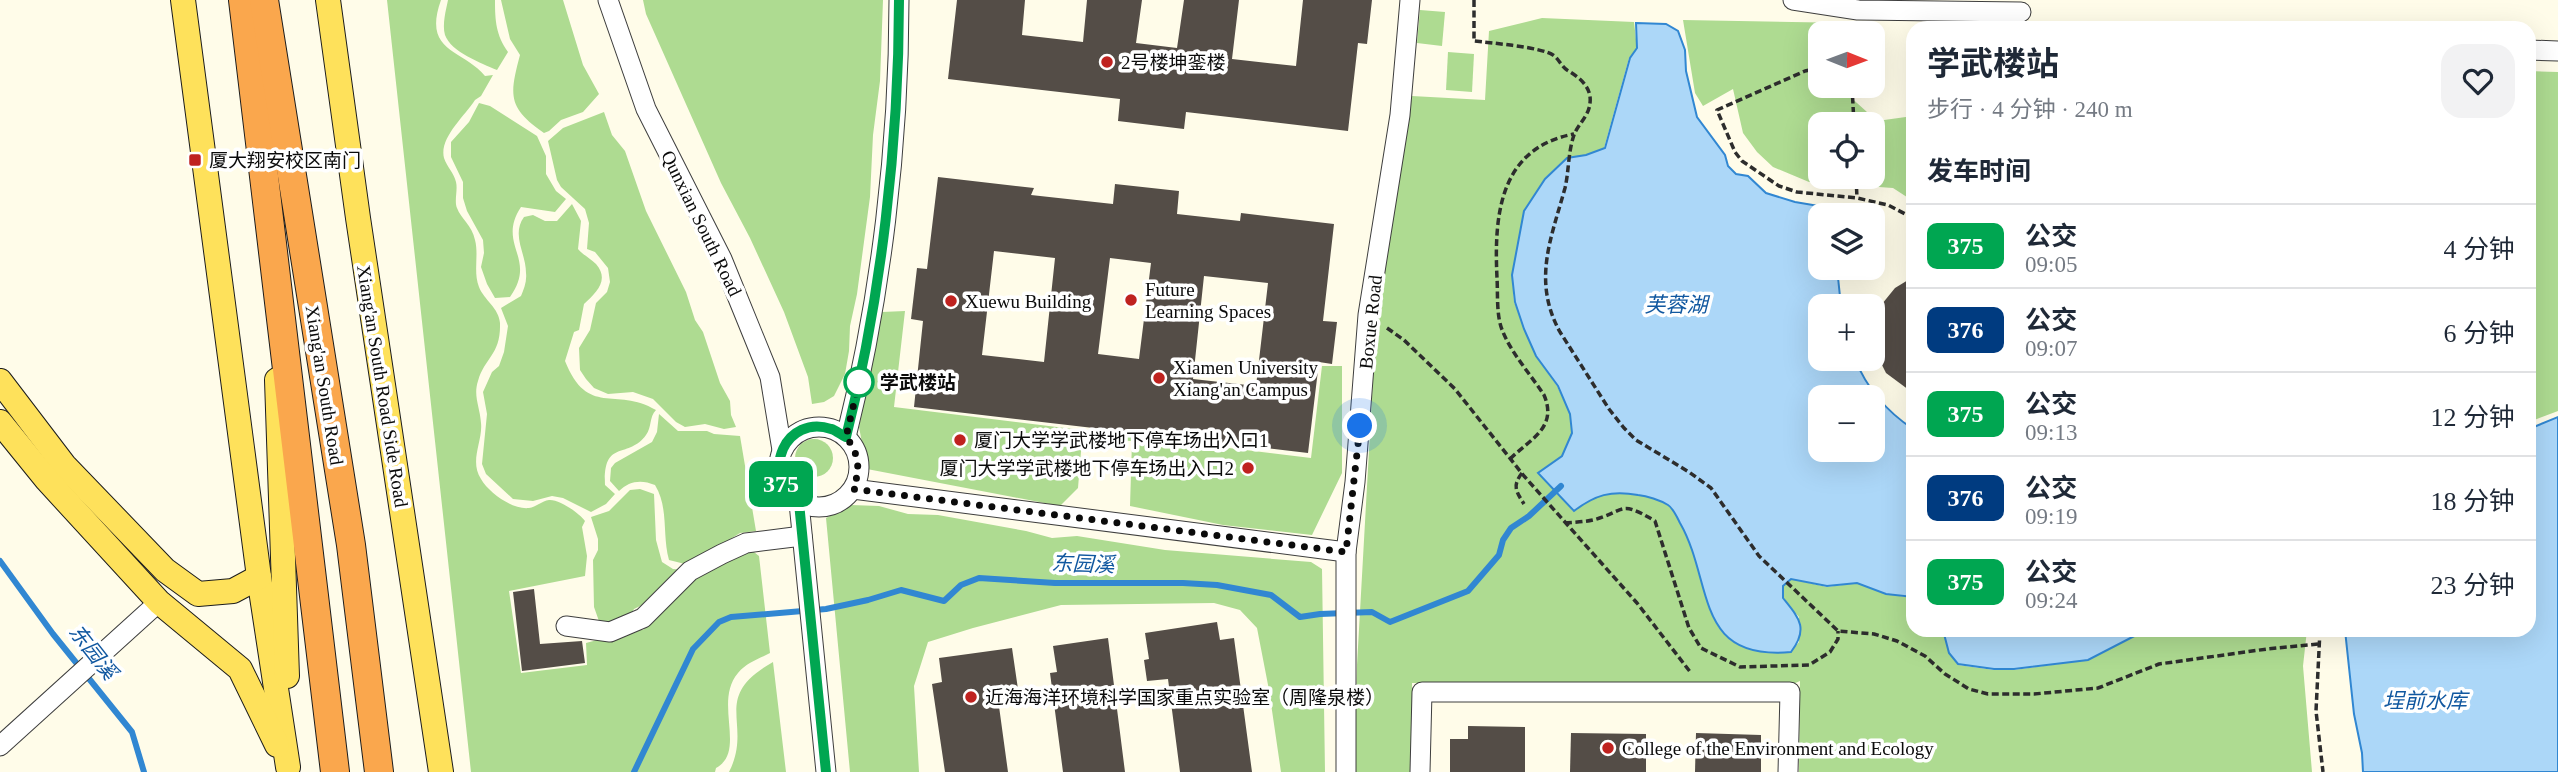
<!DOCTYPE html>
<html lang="zh">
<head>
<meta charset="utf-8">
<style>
  :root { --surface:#fff; --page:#f2f2f3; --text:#1f2937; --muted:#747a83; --line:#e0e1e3 }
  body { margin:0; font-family:"Times New Roman","Noto Sans SC",serif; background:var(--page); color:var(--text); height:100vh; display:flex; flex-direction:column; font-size:26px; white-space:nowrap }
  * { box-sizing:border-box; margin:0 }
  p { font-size:23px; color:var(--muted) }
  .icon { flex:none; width:38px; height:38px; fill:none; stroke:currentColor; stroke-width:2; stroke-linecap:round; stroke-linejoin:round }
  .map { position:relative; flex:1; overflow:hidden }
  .side { position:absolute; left:1906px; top:21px; width:630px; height:616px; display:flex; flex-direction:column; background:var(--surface); border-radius:21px; box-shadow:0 7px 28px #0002 }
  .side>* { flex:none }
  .badge { padding:0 14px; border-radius:10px; font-size:24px; line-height:46px }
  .needle { width:46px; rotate:91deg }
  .tools { position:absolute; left:1808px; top:21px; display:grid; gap:14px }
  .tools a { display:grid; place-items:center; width:77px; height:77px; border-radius:14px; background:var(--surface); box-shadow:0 7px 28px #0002; font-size:35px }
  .you { position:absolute; width:35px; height:35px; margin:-18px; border:5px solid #fff; border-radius:50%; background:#1a73e8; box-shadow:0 0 0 10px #1a73e833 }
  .map>.badge { position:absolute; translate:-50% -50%; box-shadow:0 0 0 4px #fff }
  h2 { padding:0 21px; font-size:26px; line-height:63px }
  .round { display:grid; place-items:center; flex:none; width:74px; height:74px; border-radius:21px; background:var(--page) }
  .headline { display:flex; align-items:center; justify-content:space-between; height:119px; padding:0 21px }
  h1 { font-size:33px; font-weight:700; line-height:52px }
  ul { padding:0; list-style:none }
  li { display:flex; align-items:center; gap:21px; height:84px; padding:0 21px; border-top:2px solid var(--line) }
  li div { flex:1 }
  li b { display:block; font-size:26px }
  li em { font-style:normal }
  li .badge { min-width:77px; font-weight:700; text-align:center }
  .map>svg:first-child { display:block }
  .forest { fill:#aedb91; fill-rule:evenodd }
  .water { fill:#acd7f8; stroke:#3187d2; stroke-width:2; fill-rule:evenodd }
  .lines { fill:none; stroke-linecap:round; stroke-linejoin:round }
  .stream { stroke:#3187d2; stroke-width:6 }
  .building { fill:#544d47; fill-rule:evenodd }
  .minor-casing { stroke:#3e3e3e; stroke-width:21 }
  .major-casing { stroke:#1c1c1c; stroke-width:26 }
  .highway-casing { stroke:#1c1c1c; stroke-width:30 }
  .path { stroke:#2d2d2d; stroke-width:3.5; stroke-dasharray:7 3.5; stroke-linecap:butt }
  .minor { stroke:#fff; stroke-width:19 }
  .major { stroke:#fee15b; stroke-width:24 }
  .highway { stroke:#faa74d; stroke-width:28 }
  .line-casing { stroke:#fff; stroke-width:16 }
  .line { stroke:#00a651; stroke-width:10 }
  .walk { stroke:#0b0b0b; stroke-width:7; stroke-dasharray:0 12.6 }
  .poi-dot { fill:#bf221f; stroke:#fff; stroke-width:2.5 }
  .stop-dot { fill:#fff; stroke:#00a651; stroke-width:3.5 }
  .labels { text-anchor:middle; stroke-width:7; stroke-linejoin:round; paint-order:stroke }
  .poi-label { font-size:19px; fill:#0b0b0b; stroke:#fff; text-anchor:start }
  .street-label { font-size:19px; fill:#0b0b0b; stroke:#fff }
  .stop-label { font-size:19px; font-weight:bold; fill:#0b0b0b; stroke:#fff; text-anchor:start }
  .water-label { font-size:21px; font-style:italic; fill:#1158a0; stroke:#fff }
</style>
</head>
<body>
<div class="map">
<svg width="2558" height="772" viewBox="0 0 2558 772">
  <rect width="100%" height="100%" fill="#fffce9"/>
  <g class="forest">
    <path d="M 387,0 L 441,0 C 422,53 463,49 485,76 L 493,75 L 481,96 L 475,100 C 464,117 439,138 444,158 C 447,167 454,173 456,182 C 458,190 454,201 457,208 C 461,219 472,225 475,240 C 479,255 473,272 479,287 C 484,300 499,308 500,323 C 501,355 485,357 478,381 C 473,396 480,407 481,423 C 483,441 469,461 481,479 C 489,493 513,510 529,508 C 536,507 542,501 549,500 C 559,499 579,513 585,521 L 582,527 L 587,556 L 585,576 L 509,591 L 521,673 L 587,665 L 586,643 L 638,629 L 643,630 L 664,611 L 702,569 L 750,549 L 759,556 L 770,653 C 759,659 747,662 738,673 C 713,702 747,751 716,768 L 715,772 L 471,772 Z"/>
    <path d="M 448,0 L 495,0 C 495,21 496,35 508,52 L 497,70 C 481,63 451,52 445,35 C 442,24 446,10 448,0 Z"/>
    <path d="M 501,0 L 563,0 L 583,65 L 599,94 L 583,112 L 561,120 L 549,131 L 544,133 C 508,108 509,96 520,55 L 510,39 Z"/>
    <path d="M 643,0 L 883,0 L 880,81 L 873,135 L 870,197 L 857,294 L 850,326 L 849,351 L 845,374 L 834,396 L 824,402 L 812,404 L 808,377 L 784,312 L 750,238 L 721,183 L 646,14 Z"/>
    <path d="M 1420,10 L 1445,12 L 1442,46 L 1417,43 Z"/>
    <path d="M 1542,18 L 1634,22 L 1637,48 L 1629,58 L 1604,148 L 1586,155 L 1566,158 L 1545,178 L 1524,212 L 1512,275 L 1514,302 L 1536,356 L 1557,386 L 1570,414 L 1572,433 L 1562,456 L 1538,473 L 1573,511 C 1595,495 1611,490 1638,495 C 1647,497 1661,500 1668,505 C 1675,510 1679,521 1683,528 C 1716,586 1692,660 1791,652 L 1799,642 L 1799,617 L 1782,598 L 1783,586 L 1791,579 L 1827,587 L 1857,583 L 1886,594 L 1913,598 L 1913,630 L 1943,630 L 1949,653 L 1958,665 L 1994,670 L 2014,670 L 2088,660 L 2147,630 L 2307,630 L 2303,666 L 2312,772 L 1799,772 L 1800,681 L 1793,684 L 1412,683 L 1413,772 L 1354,772 L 1357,665 L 1377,308 L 1412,96 L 1485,100 L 1489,31 Z"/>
    <path d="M 1683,20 L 1849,23 L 1849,33 L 1820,33 L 1820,86 L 1847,86 L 1847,94 L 1877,121 L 1913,116 L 1913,201 L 1893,188 L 1809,182 L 1773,167 L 1757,152 L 1743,133 L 1733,89 L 1703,106 L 1695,93 ZM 1820,124 L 1872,124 L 1872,177 L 1820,177 Z"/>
    <path d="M 1448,52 L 1474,54 L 1472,92 L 1446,90 Z"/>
    <path d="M 2529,71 L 2558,72 L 2558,411 L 2529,422 Z"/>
    <path d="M 479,103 L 490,106 L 537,136 L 546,156 L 546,174 L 556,191 L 566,199 L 555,212 L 521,207 C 496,245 538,258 510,297 L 495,298 L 487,284 L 481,267 L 484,253 L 483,240 L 467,211 L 463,198 L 463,182 L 451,157 L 451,142 L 469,122 Z"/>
    <path d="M 604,112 L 612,135 L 625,151 L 646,211 L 686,292 L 695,320 L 703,332 L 720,383 L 730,401 L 731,415 L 736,427 L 724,429 L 705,424 L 685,427 L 676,422 L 653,399 L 633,392 L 608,394 L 594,388 L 586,379 L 580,370 L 579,348 L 590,330 L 596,303 L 607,292 L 610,282 L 608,268 L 595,252 L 587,249 L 589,223 L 585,209 L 561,187 L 557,180 L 548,141 L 563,128 Z"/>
    <path d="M 572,204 L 581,221 L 578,249 C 583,255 590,258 596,264 C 610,280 596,293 584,304 L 579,330 L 574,332 L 565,361 C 588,418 615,386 656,410 C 649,417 652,427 646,435 C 628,460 603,438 605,485 L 615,494 L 606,504 L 591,512 L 563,498 L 552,496 L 533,501 L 513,499 L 486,474 L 482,464 L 487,414 L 483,392 L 492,372 L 499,366 L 504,352 L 508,326 L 501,308 L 521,296 C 524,289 527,281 526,273 C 526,253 511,235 524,217 L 533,215 L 545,221 L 557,221 Z"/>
    <path d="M 905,311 L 894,407 L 1311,458 L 1322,366 L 1342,366 L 1342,473 L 1312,535 L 1223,525 L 1130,506 L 1132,441 L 1082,439 L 1078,488 L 1060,506 L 867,469 L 859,427 L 882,312 Z"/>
    <path d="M 659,414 L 678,431 L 707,431 L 714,434 L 740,436 L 756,531 L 740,533 L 689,565 L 669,560 C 662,535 669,508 655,485 C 641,479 629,481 619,491 L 610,481 L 611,468 L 615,463 L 652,442 L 657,432 Z"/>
    <circle cx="814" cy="458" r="19"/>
    <path d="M 640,489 L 654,494 L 656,540 L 662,562 L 673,569 L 685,570 L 644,604 L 634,609 L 627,620 L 600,624 L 594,607 L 593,560 L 598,550 L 598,539 L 591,517 L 609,511 L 630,490 Z"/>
    <path d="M 851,505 L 879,506 L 908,514 L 938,515 L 1026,531 L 1052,538 L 1077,536 L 1165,550 L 1311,562 L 1322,569 L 1325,772 L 1281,772 L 1269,690 L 1257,628 L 1240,610 L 1214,603 L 1061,605 L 973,628 L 928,642 L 914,686 L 919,772 L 850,772 L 826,518 Z"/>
    <path d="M 773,662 L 786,772 L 729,772 C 754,723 709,698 773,662 Z"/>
  </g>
  <g class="water">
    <path d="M 1636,23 L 1666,24 L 1678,31 L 1685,50 L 1686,71 L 1697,117 L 1725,155 L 1728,166 L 1736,174 L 1748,176 L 1766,193 L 1795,202 L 1837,209 L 1837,215 L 1820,215 L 1820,268 L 1837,268 L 1841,306 L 1820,306 L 1820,359 L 1855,359 C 1867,389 1886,411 1913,429 L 1913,597 L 1886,594 L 1857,583 L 1827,586 L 1791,579 L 1783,586 L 1783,598 C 1799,618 1809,628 1791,652 C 1693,661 1714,582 1680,523 C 1677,517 1673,508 1668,505 C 1660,500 1647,496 1638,495 C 1611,490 1595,495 1574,511 L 1538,473 L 1562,456 L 1572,433 L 1570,414 L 1558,386 L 1536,356 L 1524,329 L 1515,302 L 1512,275 L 1524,211 L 1545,179 L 1567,158 L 1586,155 L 1605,148 L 1630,58 L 1637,48 ZM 1820,397 L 1872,397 L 1872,450 L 1820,450 Z"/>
    <path d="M 2558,417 L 2558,772 L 2363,772 L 2362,753 L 2354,714 L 2345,630 L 2529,630 L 2529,429 Z"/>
    <path d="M 1943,630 L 2146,630 L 2088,660 L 2014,669 L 1994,669 L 1958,664 L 1949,653 Z"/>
  </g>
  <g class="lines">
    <g class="stream">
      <path d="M 0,561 L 53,634 L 132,732 L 144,772"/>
      <path d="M 634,772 L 693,649 L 719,622 L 731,617 L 826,609 L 868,600 L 901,590 L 944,601 L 961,585 L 979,578 L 1055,583 L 1183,583 L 1217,585 L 1271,595 L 1300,617 L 1320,614 L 1372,612 L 1390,622 L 1468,591 L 1499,555 L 1503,540 L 1511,528 L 1529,516 L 1561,486"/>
    </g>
  </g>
  <g class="building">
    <path d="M 957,0 L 1025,0 L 1022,35 L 1083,42 L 1087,0 L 1142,0 L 1136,43 L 1177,48 L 1184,0 L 1239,0 L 1232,59 L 1296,66 L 1303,0 L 1372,0 L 1367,44 L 1358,43 L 1348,131 L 1186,112 L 1184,129 L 1118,121 L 1120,99 L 948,79 Z"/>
    <path d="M 938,177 L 1034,188 L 1031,195 L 1113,204 L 1115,184 L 1179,191 L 1177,214 L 1240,221 L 1241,213 L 1334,224 L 1323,321 L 1337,322 L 1332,364 L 1319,362 L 1308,453 L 914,407 L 923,321 L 911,319 L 917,268 L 927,269 ZM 994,251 L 1055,258 L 1044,362 L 982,355 ZM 1110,258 L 1151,263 L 1139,359 L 1098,354 ZM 1204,276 L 1268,283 L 1256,386 L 1193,379 Z"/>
    <path d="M 1913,277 L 1913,393 L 1886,373 L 1877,355 L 1873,336 L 1876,316 L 1882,304 L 1895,288 Z"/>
    <path d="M 534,589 L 540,644 L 582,641 L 585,663 L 522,671 L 513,592 Z"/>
    <path d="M 1217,622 L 1220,640 L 1234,638 L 1252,772 L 1180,772 L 1168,679 L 1147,681 L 1144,660 L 1149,659 L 1145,633 Z"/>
    <path d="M 1108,638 L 1125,772 L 1063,772 L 1050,673 L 1057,672 L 1053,646 Z"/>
    <path d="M 1012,648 L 1019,696 L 998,699 L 1008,772 L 945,772 L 932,684 L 942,682 L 939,658 Z"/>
    <path d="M 1468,726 L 1525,727 L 1525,772 L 1450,772 L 1450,739 L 1468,739 Z"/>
    <path d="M 1571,733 L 1646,734 L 1646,772 L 1570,772 Z"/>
    <path d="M 1696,733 L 1761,735 L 1761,772 L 1695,772 Z"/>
  </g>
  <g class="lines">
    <defs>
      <g id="minor">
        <path d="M 608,0 L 646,109 L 722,259 L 770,377 L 782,450"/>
        <path d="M 1793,0 L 1858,10 L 2021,12"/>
        <path d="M 2529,50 L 2558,51"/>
        <circle cx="819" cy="467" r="40"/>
        <path d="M 846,437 C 881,297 899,145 899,0"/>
        <path d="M 853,489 L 1346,552"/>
        <path d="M 799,503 L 826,772"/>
        <path d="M 566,626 L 610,632 L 643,618 L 690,571 L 722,554 L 746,543 L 802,536"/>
        <path d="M 0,746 L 159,602"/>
        <path d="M 1346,772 L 1346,552 L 1355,482 L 1368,315 L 1400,115 L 1410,0"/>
        <path d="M 1420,772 L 1422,692 L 1790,692 L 1788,772"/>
      </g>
      <g id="major">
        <path d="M 183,0 L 259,577 L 288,767"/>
        <path d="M 328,0 L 358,218 L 441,772"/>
        <path d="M 277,380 L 287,676"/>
        <path d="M 0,381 L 64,465 L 165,570 L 198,594 L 233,591 L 259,577"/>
        <path d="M 0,422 L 47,480 L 159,602 L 240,669 L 277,745"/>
      </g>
      <g id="highway">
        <path d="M 243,0 L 335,772"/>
        <path d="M 264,0 L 351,545 L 379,772"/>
      </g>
    </defs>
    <use href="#minor" class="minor-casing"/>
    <use href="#major" class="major-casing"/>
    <use href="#highway" class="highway-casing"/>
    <g class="path">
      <path d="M 1474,0 L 1474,41 C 1491,43 1541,47 1553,55 C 1559,59 1561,66 1567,70 C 1579,77 1592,87 1590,103 C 1589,116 1578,124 1574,135 C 1568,152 1569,171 1565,188 C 1551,239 1532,281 1560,332 L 1609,409 L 1624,428 L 1636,440 L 1689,472 L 1711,488 L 1759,556 L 1838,631 L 1874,634 L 1897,641 L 1925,656 L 1945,674 L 1969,689 L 1988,694 L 2034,694 L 2098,688 L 2159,664 L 2267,649 L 2318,644"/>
      <path d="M 1820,68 L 1805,71 L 1717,110 L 1735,152 L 1742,161 L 1779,186 L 1797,192 L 1857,198 L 1888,205 L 1913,218"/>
      <path d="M 1852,86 L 1854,124"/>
      <path d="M 1856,177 L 1857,198"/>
      <path d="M 1387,328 L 1404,340 L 1455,389 L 1524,476 L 1637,603 L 1691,673"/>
      <path d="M 1510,459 C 1530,439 1558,428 1544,395 C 1531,375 1512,354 1503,332 C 1496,317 1498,294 1497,278 C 1494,216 1499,148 1574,134"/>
      <path d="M 1522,473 C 1512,486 1516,491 1524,504"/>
      <path d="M 1565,523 C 1574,522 1584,522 1593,520 C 1627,511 1618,499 1655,521 L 1689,628 L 1701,648 L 1740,667 L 1809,665 L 1830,652 L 1838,639 L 1838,631"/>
      <path d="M 2320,630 L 2316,711 L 2323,772"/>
    </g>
    <use href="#minor" class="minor"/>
    <use href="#major" class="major"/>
    <use href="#highway" class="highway"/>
  </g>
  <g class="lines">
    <defs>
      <path id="line" d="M 826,772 L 799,503 C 758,472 787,414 831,429 C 836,430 841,435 846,437 C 881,300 899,141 899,0"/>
    </defs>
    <use href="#line" class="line-casing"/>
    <use href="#line" class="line"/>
    <path class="walk" d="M 859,382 L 846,437 C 859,454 861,469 853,489 L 1346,552 L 1360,426"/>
  </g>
  <g class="poi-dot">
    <circle cx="1107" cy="62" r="7"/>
    <rect x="188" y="153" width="14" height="14" rx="3.5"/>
    <circle cx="1131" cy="300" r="7"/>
    <circle cx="951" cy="301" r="7"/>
    <circle cx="1159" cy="378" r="7"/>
    <circle cx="960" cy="440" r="7"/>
    <circle cx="1248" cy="468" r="7"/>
    <circle cx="971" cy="697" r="7"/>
    <circle cx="1608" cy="748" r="7"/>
  </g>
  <circle class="stop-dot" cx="859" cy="382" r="14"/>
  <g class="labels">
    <g class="poi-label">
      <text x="1121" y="69">2号楼坤銮楼</text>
      <text x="209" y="167">厦大翔安校区南门</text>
      <text x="1145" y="296">Future<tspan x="1145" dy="22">Learning Spaces</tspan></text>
      <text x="965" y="308">Xuewu Building</text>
      <text x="1173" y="374">Xiamen University<tspan x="1173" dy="22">Xiang'an Campus</tspan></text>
      <text x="974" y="447">厦门大学学武楼地下停车场出入口1</text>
      <text x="1234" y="475" text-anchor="end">厦门大学学武楼地下停车场出入口2</text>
      <text x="985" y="704">近海海洋环境科学国家重点实验室（周隆泉楼）</text>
      <text x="1622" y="755">College of the Environment and Ecology</text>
    </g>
    <g class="street-label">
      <text transform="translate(702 223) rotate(64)" y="7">Qunxian South Road</text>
      <text transform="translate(1370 322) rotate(-84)" y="7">Boxue Road</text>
      <text transform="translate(325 385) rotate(81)" y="7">Xiang'an South Road</text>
      <text transform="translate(383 386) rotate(81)" y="7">Xiang'an South Road Side Road</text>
    </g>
    <g class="stop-label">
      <text x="880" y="389">学武楼站</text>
    </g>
    <g class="water-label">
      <text x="1676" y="312">芙蓉湖</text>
      <text transform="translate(1083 564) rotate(2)" y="7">东园溪</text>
      <text transform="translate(93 652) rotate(52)" y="7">东园溪</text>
      <text x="2425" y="708">埕前水库</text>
    </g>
  </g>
</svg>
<div class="tools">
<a><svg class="needle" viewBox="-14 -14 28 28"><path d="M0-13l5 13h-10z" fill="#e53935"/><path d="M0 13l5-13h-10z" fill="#747a83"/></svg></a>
<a><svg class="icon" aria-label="locate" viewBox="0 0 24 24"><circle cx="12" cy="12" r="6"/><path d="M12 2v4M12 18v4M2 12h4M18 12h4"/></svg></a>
<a><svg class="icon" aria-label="layers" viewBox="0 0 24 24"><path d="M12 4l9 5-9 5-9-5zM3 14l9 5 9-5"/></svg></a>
<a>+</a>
<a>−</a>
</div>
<div class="you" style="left:1360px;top:426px"></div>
<b class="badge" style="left:781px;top:484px;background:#00a651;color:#fff">375</b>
<section class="side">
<div class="headline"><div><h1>学武楼站</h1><p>步行 · 4 分钟 · 240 m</p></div><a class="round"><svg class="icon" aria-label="heart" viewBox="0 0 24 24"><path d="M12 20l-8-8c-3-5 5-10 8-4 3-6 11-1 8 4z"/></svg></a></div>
<h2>发车时间</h2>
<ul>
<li><span class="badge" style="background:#00a651;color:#fff">375</span><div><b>公交</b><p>09:05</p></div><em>4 分钟</em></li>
<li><span class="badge" style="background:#003b80;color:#fff">376</span><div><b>公交</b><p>09:07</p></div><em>6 分钟</em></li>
<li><span class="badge" style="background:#00a651;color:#fff">375</span><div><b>公交</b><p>09:13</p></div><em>12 分钟</em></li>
<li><span class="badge" style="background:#003b80;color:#fff">376</span><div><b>公交</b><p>09:19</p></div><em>18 分钟</em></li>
<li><span class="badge" style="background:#00a651;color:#fff">375</span><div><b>公交</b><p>09:24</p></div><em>23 分钟</em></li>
</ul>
</section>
</div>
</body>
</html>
